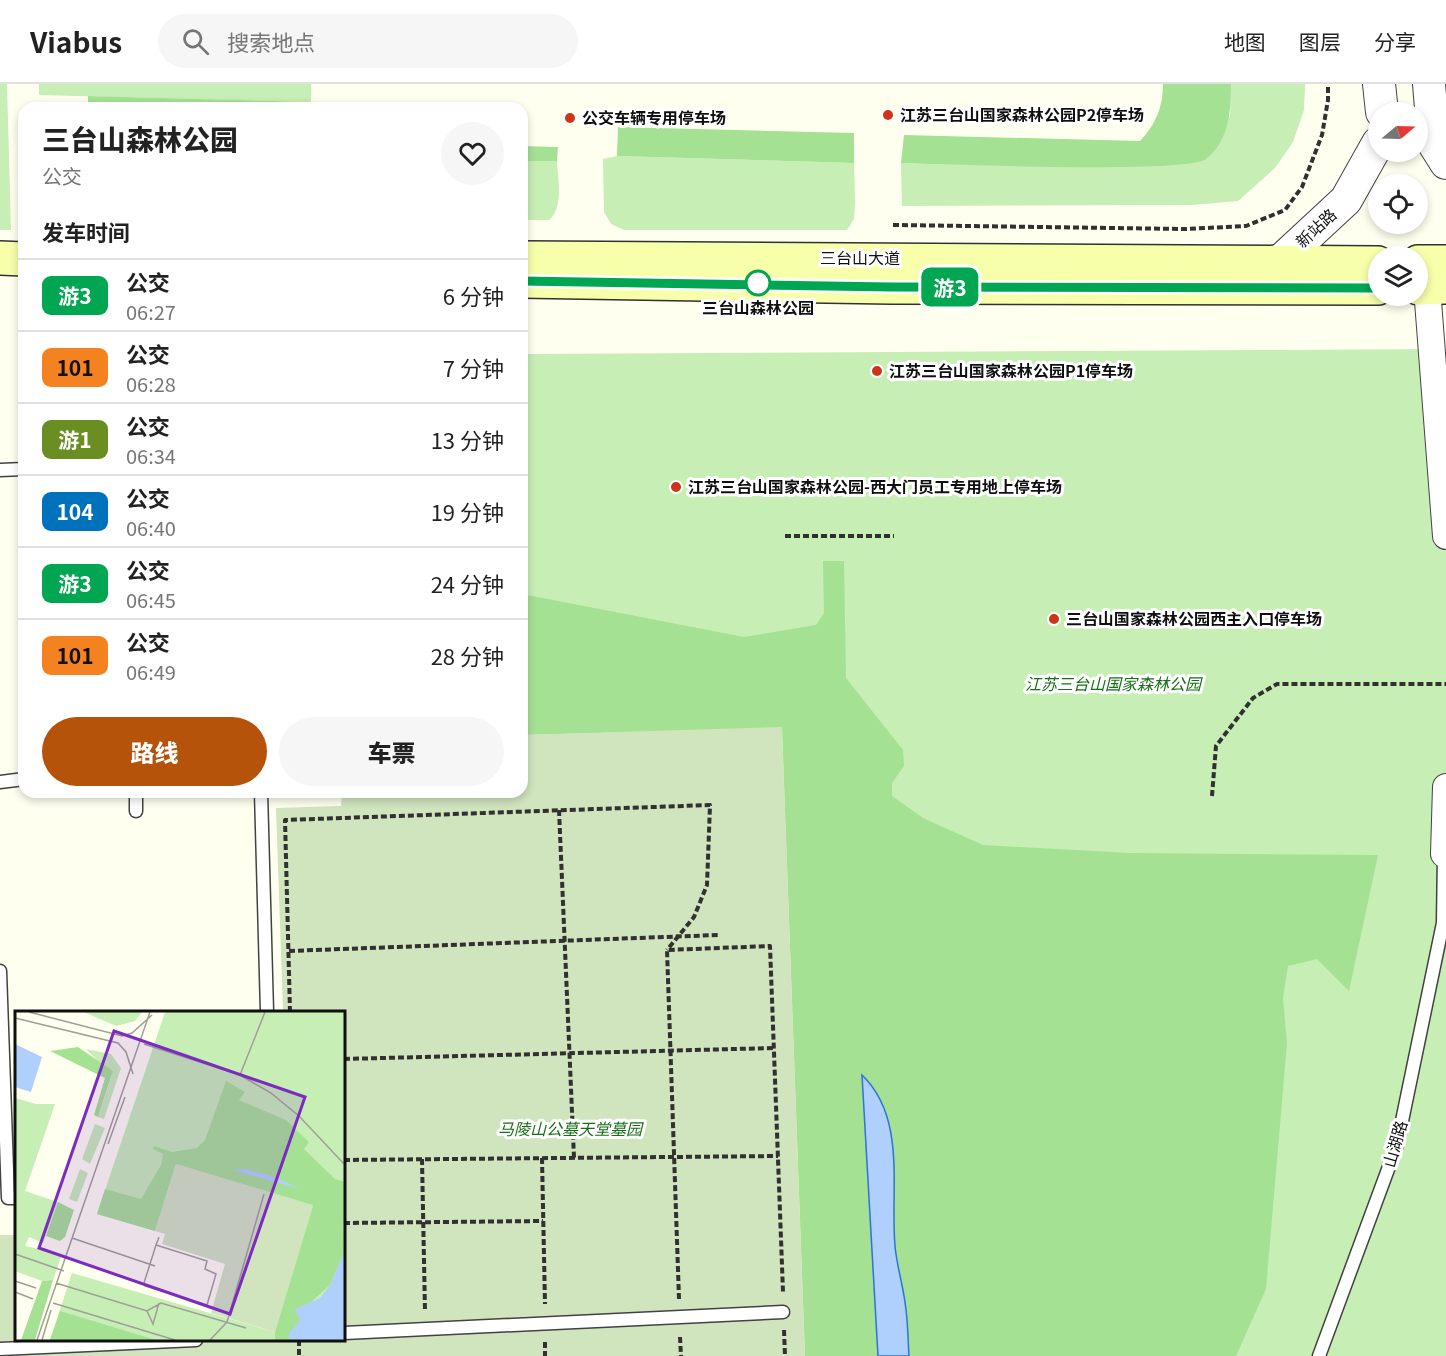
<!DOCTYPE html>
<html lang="zh">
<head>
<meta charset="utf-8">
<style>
  :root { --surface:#fff; --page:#f6f6f6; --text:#222; --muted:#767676; --line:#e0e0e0; --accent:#b45309 }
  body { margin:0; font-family:Georgia,"Noto Sans SC",serif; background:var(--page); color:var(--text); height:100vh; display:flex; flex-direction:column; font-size:22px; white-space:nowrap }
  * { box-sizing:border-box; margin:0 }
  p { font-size:20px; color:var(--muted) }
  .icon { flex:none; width:33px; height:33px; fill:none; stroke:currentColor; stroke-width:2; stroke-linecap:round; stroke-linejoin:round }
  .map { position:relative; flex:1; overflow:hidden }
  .side { position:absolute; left:18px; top:18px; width:510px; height:696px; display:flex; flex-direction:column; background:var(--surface); border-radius:18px; box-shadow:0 3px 9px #0003 }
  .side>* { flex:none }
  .badge { padding:0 12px; border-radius:9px; font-size:21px; line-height:39px }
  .needle { width:39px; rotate:71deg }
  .controls { position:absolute; left:1368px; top:18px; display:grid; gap:12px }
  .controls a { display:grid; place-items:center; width:60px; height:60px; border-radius:50%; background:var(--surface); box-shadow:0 3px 9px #0003; font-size:30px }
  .map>.badge { position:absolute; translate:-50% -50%; box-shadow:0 0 0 3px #fff }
  h2 { padding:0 24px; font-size:22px; line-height:54px }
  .round { display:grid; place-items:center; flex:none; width:63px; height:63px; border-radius:32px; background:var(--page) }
  .summary { display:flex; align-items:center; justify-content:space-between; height:102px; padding:0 24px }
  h1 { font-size:28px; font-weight:800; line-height:45px }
  .primary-button { display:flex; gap:12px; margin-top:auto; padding:12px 24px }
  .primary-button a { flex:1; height:69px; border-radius:36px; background:var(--accent); color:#fff; font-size:24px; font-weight:800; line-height:69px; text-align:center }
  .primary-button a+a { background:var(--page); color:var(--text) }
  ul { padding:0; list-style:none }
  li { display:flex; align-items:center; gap:18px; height:72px; padding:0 24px; border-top:2px solid var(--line) }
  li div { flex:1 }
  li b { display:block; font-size:22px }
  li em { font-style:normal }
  li .badge { min-width:66px; font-weight:700; text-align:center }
  header { display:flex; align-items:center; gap:36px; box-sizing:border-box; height:84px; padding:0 30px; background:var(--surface); border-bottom:2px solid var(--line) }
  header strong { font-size:28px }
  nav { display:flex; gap:33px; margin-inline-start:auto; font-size:21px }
  .search { width:420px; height:54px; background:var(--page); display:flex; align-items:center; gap:15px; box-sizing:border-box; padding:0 21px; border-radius:33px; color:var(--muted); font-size:22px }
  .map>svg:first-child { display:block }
  .green { fill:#c7eeb5 }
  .forest { fill:#a5e193 }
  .cemetery { fill:#d0e4be }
  .water { fill:#afcffc; stroke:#2e72db; stroke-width:1.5 }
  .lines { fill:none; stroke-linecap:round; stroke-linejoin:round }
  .service-casing { stroke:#424242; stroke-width:15 }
  .minor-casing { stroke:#424242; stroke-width:28 }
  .tertiary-casing { stroke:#424242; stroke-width:34 }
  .secondary-casing { stroke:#313131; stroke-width:36 }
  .path { stroke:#313131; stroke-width:4; stroke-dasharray:6 3; stroke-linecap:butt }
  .service { stroke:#fff; stroke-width:12 }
  .minor { stroke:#fff; stroke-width:26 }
  .tertiary { stroke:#fff; stroke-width:32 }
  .secondary { stroke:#f7ffab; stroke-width:33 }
  .line-casing { stroke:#fff; stroke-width:14 }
  .line { stroke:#00a651; stroke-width:9 }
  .poi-dot { fill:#ce3518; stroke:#fff; stroke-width:2 }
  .stop-dot { fill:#fff; stroke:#00a651; stroke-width:3 }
  .labels { text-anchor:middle; stroke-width:6; stroke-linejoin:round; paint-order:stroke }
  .poi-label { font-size:16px; font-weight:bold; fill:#0f0f0f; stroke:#fff; text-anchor:start }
  .street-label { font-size:16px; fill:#0f0f0f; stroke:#fff }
  .stop-label { font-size:16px; font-weight:bold; fill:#0f0f0f; stroke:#fff }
  .park-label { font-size:16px; font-style:italic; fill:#176e17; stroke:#fff }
  .inset-road { fill:none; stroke:#9f9f96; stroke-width:1.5 }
  .view { fill:#7b2cbf; fill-opacity:0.15; stroke:#7b2cbf; stroke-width:3 }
  .inset-edge { fill:none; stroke:#0f0f0f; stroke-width:3 }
</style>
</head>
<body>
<header>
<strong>Viabus</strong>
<div class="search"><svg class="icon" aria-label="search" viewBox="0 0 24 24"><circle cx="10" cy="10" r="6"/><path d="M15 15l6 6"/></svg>搜索地点</div>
<nav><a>地图</a><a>图层</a><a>分享</a></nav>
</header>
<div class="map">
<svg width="1446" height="1272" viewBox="0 0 1446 1272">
  <rect width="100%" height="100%" fill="#fffff0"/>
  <g class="green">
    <path d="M 0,0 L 7,0 L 11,146 L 0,146 Z"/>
    <path d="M 39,0 L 311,0 L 311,18 L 39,11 Z"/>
    <path d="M 1231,0 L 1305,0 L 1304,26 L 1293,58 L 1275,84 L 1238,117 L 1191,121 L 902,122 L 901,79 L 1117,82 L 1230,33 Z"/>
    <path d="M 617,72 L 854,79 L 855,119 L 854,135 L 847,146 L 624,146 L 611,140 L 604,128 L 603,75 Z"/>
    <path d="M 522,77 L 557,77 C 558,97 564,123 549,136 L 522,136 Z"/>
    <path d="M 1446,265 L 1446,1272 L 805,1272 L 782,644 L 522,651 L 522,270 Z"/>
  </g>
  <g class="forest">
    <path d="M 1163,0 L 1231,0 C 1231,27 1229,57 1206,75 C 1186,90 943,80 901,79 L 904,51 L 1140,57 C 1156,40 1163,23 1163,0 Z"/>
    <path d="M 88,12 L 311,18 L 311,24 L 88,24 Z"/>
    <path d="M 618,43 L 854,49 L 854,79 L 617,72 Z"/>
    <path d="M 522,62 L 558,63 L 557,77 L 522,77 Z"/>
    <path d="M 823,477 L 844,477 L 846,594 L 903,666 L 904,682 L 892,699 L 892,712 L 923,734 L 983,761 L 1130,769 L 1378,771 L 1349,907 L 1317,875 L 1288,882 L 1283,914 L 1287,959 L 1266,1205 L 1236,1272 L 805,1272 L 782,644 L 522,651 L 522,510 L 744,553 L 816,541 L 824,529 Z"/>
  </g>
  <path class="cemetery" d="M 782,643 L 805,1272 L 0,1272 L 0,1151 L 16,1151 L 16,1256 L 344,1256 L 344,928 L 283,928 L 276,724 L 341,722 L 342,708 L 522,708 L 522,651 Z"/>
  <path class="water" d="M 862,991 C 907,1034 890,1106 895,1162 C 897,1184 904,1204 906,1226 C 908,1241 908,1257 909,1272 L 878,1272 Z"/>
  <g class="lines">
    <defs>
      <g id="service">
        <path d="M 0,386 L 24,385"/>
        <path d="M 0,698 L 24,695"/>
        <path d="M 136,708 L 136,727"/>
        <path d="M 261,708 L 267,928"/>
        <path d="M 0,887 L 8,1114 L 16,1114"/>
        <path d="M 344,1249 L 783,1228"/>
        <path d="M 0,1265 L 196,1256"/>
        <path d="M 1319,1272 L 1397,1061 L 1443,839 L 1444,770"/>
      </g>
      <g id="minor">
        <path d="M 1427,204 L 1446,452"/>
        <path d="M 1444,770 L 1446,703"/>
      </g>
      <g id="tertiary">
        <path d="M 1379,0 L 1382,28"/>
        <path d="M 1429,0 L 1434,60 L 1446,79"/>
        <path d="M 1262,187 L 1277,180 L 1346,116 L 1378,59"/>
      </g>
      <g id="secondary">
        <path d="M 0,174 L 24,175"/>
        <path d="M 522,174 L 1378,179"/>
        <path d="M 1418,178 L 1446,178"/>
        <path d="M 522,197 L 891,203 L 1378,204"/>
        <path d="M 1418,204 L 1446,203"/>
      </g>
    </defs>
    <use href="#service" class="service-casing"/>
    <use href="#minor" class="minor-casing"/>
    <use href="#tertiary" class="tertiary-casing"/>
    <use href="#secondary" class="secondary-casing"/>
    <g class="path">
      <path d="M 893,141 L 1186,145 L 1246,142 L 1285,126 L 1302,103 L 1322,51 L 1328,16 L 1328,0"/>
      <path d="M 785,452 L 894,452"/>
      <path d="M 1212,712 L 1216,662 L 1253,614 L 1277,600 L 1446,600"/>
      <path d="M 559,726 L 574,1074"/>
      <path d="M 289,867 L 718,851"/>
      <path d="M 290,928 L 285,736 L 710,721 L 707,801 L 694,833 L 667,866"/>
      <path d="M 344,975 L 774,964"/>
      <path d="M 542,1074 L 545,1220"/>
      <path d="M 422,1075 L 425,1227"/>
      <path d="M 344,1076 L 778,1072"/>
      <path d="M 344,1139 L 543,1137"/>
      <path d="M 679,1215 L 667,866 L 770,862 L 783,1208"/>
      <path d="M 784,1246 L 785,1272"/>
      <path d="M 680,1253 L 681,1272"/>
      <path d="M 299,1256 L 299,1272"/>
      <path d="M 545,1258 L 545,1272"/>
    </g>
    <use href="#service" class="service"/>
    <use href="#minor" class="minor"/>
    <use href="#tertiary" class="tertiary"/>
    <use href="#secondary" class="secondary"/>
  </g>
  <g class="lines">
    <defs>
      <path id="line" d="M 522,197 L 891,203 L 1378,204"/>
    </defs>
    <use href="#line" class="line-casing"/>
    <use href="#line" class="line"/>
  </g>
  <g class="poi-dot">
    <circle cx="888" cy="31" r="6"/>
    <circle cx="570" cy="34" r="6"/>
    <circle cx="877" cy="287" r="6"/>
    <circle cx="676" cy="403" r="6"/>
    <circle cx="1054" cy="535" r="6"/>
  </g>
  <circle class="stop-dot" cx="758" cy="199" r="12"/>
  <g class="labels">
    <g class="poi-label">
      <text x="900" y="37">江苏三台山国家森林公园P2停车场</text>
      <text x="582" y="40">公交车辆专用停车场</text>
      <text x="889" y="293">江苏三台山国家森林公园P1停车场</text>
      <text x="688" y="409">江苏三台山国家森林公园-西大门员工专用地上停车场</text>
      <text x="1066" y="541">三台山国家森林公园西主入口停车场</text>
    </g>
    <g class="street-label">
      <text transform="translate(1316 144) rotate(-43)" y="6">新站路</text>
      <text x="860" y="180">三台山大道</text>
      <text transform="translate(1395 1060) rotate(-74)" y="6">山湖路</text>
    </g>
    <g class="stop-label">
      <text x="758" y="230">三台山森林公园</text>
    </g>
    <g class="park-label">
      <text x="1113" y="606">江苏三台山国家森林公园</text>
      <text x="570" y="1051">马陵山公墓天堂墓园</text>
    </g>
  </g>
  <g transform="translate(15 927)">
    <rect width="330" height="330" fill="#fffff0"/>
    <path d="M 69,1 L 127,1 L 120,10 L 101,15 ZM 150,1 L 330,1 L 330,329 L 35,329 L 57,262 L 260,321 L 161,153 L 140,220 L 82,203 ZM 71,38 L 96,43 L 106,57 L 89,108 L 83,106 L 97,64 ZM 0,87 L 21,93 L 40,93 L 10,180 L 43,191 L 28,232 L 14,226 L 10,235 L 47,243 L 38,269 L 27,270 L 0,260 ZM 80,113 L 90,117 L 75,153 L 67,148 ZM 65,158 L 73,162 L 62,191 L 54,188 Z" fill="#c7eeb5"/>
    <path d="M 63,36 L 98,60 L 83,106 L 79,104 L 90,67 L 35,40 ZM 211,70 L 230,81 L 224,89 L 271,109 L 294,131 L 289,138 L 320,168 L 330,171 L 328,244 L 315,274 L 284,302 L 285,311 L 274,323 L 275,329 L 260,329 L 260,321 L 298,195 L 161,153 L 140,220 L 82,203 L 90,178 L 126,188 L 146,154 L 148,143 L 138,138 L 139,135 L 157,141 L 182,137 L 190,129 ZM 43,191 L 59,199 L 50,226 L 45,230 L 31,225 ZM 38,269 L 20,329 L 6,329 L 27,270 ZM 45,300 L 141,329 L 35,329 Z" fill="#a5e193"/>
    <path d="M 161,153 L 298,194 L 260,321 L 196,302 L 210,253 L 147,233 L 150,223 L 140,220 Z" fill="#d0e4be"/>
    <path d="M 0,33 L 27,46 L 16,81 L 0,76 ZM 230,158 L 263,167 L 285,178 L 218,159 ZM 330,225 L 330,329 L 275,329 L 274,322 L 285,310 L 280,298 L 305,287 L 315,274 L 328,244 Z" fill="#afcffc"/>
    <path class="inset-road" d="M 14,1 L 107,25 L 117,22 L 137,4M 0,7 L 103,32 L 111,41 L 118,63M 129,33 L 225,64 L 256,82 L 284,105 L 330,154M 225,64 L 250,1M 93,133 L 110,86M 57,227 L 140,255M 141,234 L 192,250 L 190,258 L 201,263 L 192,294 L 130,275 L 129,272 L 141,234 L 144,226M 0,243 L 49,260M 0,270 L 21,277M 41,272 L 132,300 L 146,292 L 231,317M 0,281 L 18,288M 38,292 L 160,329M 132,300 L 138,313 L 144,292M 22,329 L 135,1M 27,329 L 36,299M 195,329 L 212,311 L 249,183"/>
    <path class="view" d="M 99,20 L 290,86 L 215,303 L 24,237 Z"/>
    <rect width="330" height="330" class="inset-edge"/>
  </g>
</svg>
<div class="controls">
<a><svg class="needle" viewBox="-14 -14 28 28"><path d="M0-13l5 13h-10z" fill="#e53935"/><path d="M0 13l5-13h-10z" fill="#767676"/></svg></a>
<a><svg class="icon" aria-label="locate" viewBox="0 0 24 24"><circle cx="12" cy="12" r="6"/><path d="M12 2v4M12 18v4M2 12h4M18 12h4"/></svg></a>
<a><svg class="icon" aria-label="layers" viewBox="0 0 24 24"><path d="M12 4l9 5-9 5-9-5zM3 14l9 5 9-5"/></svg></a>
</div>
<b class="badge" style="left:950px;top:203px;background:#00a651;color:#fff">游3</b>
<section class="side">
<div class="summary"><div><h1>三台山森林公园</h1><p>公交</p></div><a class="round"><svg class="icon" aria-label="heart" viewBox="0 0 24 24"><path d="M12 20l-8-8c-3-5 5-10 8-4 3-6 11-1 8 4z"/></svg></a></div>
<h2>发车时间</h2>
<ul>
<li><span class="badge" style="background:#00a651;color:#fff">游3</span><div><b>公交</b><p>06:27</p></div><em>6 分钟</em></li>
<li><span class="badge" style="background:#f58220;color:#111">101</span><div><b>公交</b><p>06:28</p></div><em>7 分钟</em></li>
<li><span class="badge" style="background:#6b8e23;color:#fff">游1</span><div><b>公交</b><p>06:34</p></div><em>13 分钟</em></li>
<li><span class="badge" style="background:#0072bc;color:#fff">104</span><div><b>公交</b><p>06:40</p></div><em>19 分钟</em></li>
<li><span class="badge" style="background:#00a651;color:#fff">游3</span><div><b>公交</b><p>06:45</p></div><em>24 分钟</em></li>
<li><span class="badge" style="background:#f58220;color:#111">101</span><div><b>公交</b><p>06:49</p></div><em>28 分钟</em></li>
</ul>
<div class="primary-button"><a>路线</a><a>车票</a></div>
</section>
</div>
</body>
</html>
